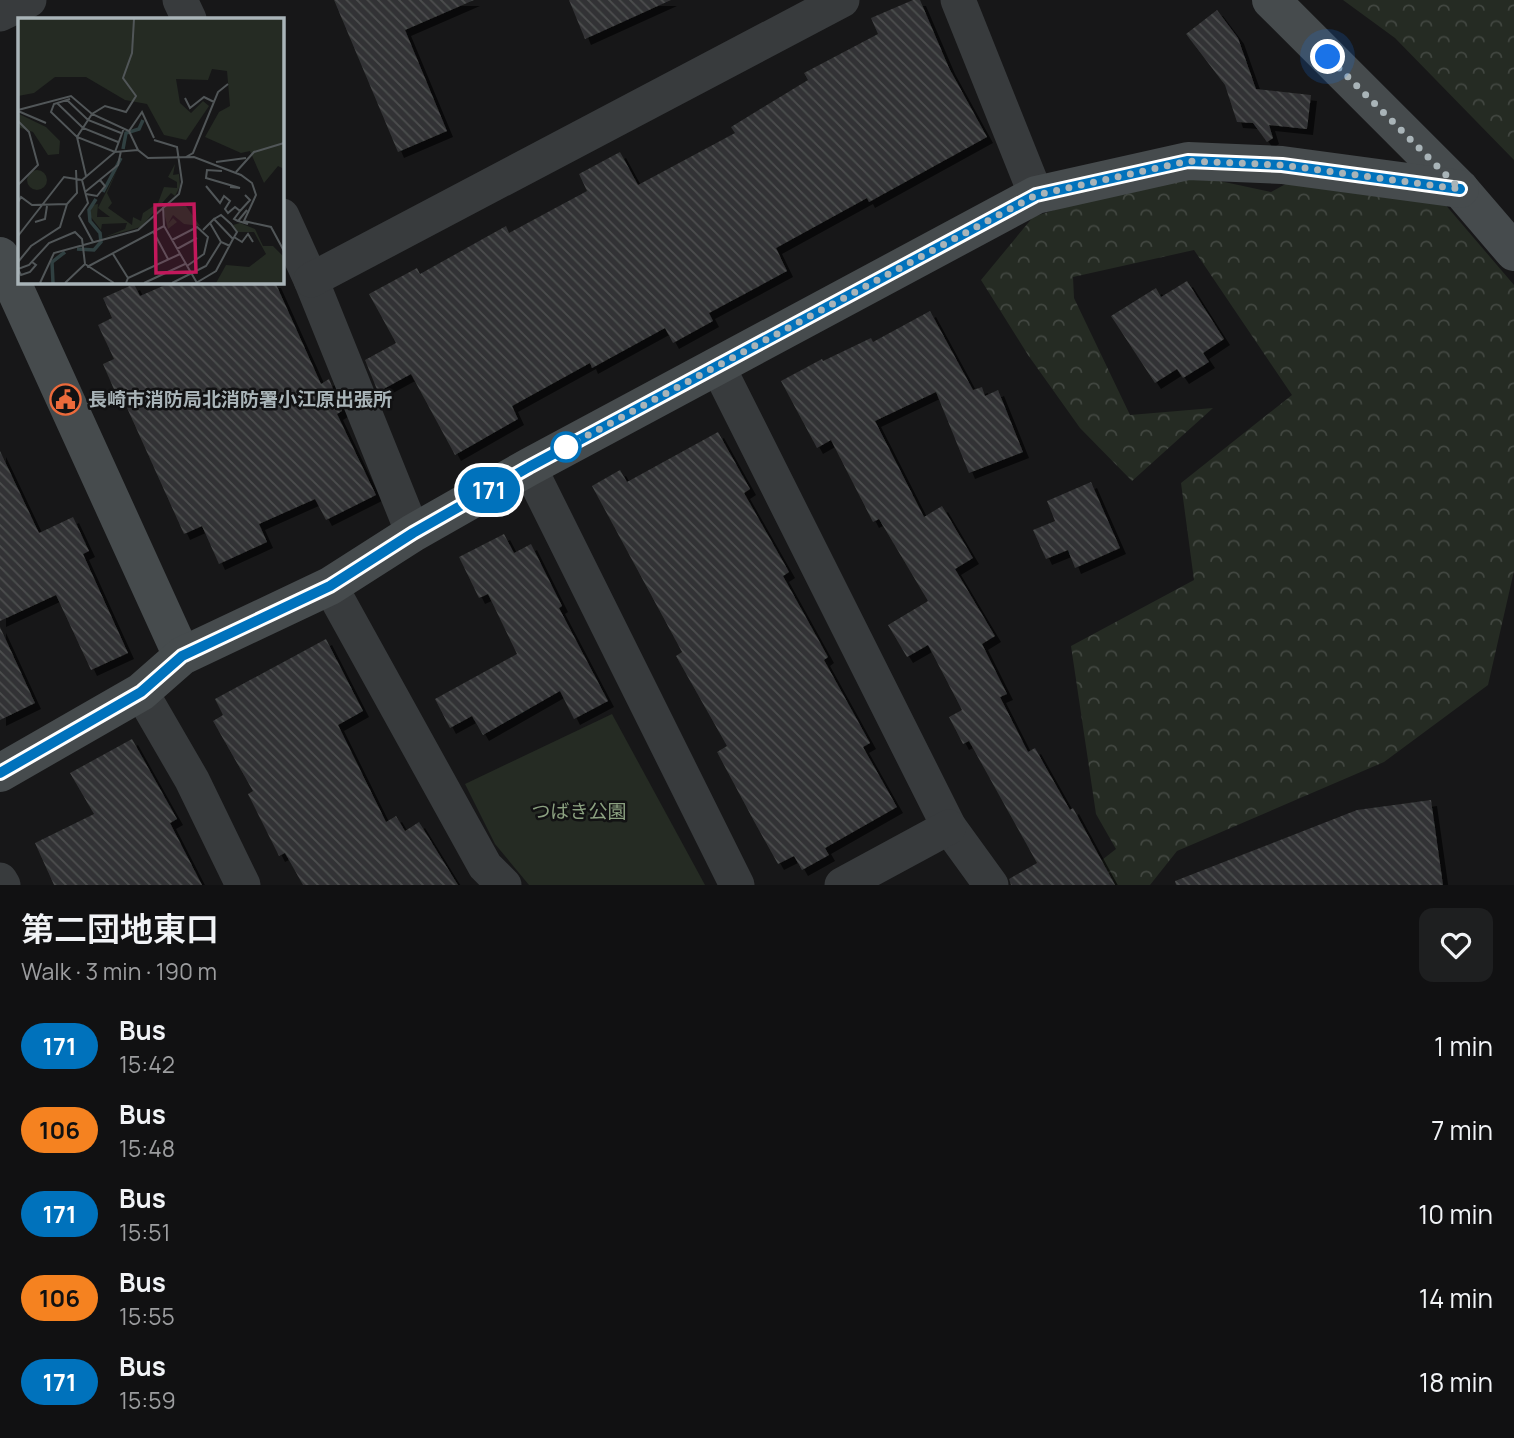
<!DOCTYPE html>
<html lang="en">
<head>
<meta charset="utf-8">
<style>
  :root { --surface:#111112; --page:#1e1f20; --text:#f1f3f6; --muted:#9c9d9f }
  body { margin:0; font-family:Manrope,"Noto Sans JP",sans-serif; background:var(--page); color:var(--text); height:100vh; display:flex; flex-direction:column; font-size:26px; white-space:nowrap }
  * { box-sizing:border-box; margin:0 }
  p { font-size:23px; color:var(--muted) }
  .icon { flex:none; width:38px; height:38px; fill:none; stroke:currentColor; stroke-width:2; stroke-linecap:round; stroke-linejoin:round }
  .map { position:relative; height:885px; overflow:hidden }
  .drawer { display:flex; flex-direction:column; background:var(--surface); flex:1 }
  .drawer>* { flex:none }
  .badge { padding:0 14px; border-radius:23px; font-size:24px; line-height:46px }
  .you { position:absolute; width:35px; height:35px; margin:-18px; border:5px solid #fff; border-radius:50%; background:#1a73e8; box-shadow:0 0 0 10px #1a73e833 }
  .map>.badge { position:absolute; translate:-50% -50%; box-shadow:0 0 0 4px #fff }
  .round { display:grid; place-items:center; flex:none; width:74px; height:74px; border-radius:14px; background:var(--page) }
  .overview { display:flex; align-items:center; justify-content:space-between; height:119px; padding:0 21px }
  h1 { font-size:33px; font-weight:600; line-height:52px }
  ul { padding:0; list-style:none }
  li { display:flex; align-items:center; gap:21px; height:84px; padding:0 21px }
  li div { flex:1 }
  li b { display:block; font-size:26px }
  li em { font-style:normal }
  li .badge { min-width:77px; font-weight:700; text-align:center }
  .map>svg:first-child { display:block }
  .forest { fill:url(#forest-crowns) }
  .park { fill:#252b23 }
  .building { fill:url(#building-back-hatch); filter:url(#shadow) }
  .lines { fill:none; stroke-linecap:round; stroke-linejoin:round }
  .street { stroke:#383b3d; stroke-width:35 }
  .secondary { stroke:#464b4d; stroke-width:38 }
  .line-casing { stroke:#fff; stroke-width:16 }
  .line { stroke:#0072bc; stroke-width:10 }
  .walk { stroke:#a9b4b8; stroke-width:7; stroke-dasharray:0 12.6 }
  .stop-dot { fill:#fff; stroke:#0072bc; stroke-width:3.5 }
  .labels { text-anchor:middle; stroke-width:5; stroke-linejoin:round; paint-order:stroke }
  .poi-label { font-size:19px; font-weight:bold; fill:#a9b4b8; stroke:#121213; text-anchor:start }
  .park-label { font-size:19px; fill:#8ca281; stroke:#121213 }
  .inset-river { fill:none; stroke:#304041; stroke-width:3.5 }
  .inset-road { fill:none; stroke:#515658; stroke-width:2 }
  .view { fill:#c2185b; fill-opacity:0.15; stroke:#c2185b; stroke-width:3.5 }
  .inset-edge { fill:none; stroke:#a9b4b8; stroke-width:3.5 }
</style>
</head>
<body>
<div class="map">
<svg width="1514" height="885" viewBox="0 0 1514 885">
  <defs>
    <pattern id="forest-crowns" width="20" height="18" patternUnits="userSpaceOnUse" patternTransform="scale(1.75)"><rect width="20" height="18" fill="#252b23"/><path d="M2 6a3 3 0 1 1 6 0M12 15a3 3 0 1 1 6 0" fill="none" stroke="#424741"/></pattern>
    <pattern id="building-back-hatch" width="6" height="6" patternUnits="userSpaceOnUse" patternTransform="scale(1.75)"><rect width="6" height="6" fill="#323334"/><path d="M-1 5l2 2M0 0l6 6M5-1l2 2" fill="none" stroke="#4d4e4f"/></pattern>
    <filter id="shadow"><feDropShadow dx="6" dy="6" stdDeviation="0" flood-color="#0009"/></filter>
  </defs>
  <rect width="100%" height="100%" fill="#171718"/>
  <g class="forest">
    <path d="M 1343,0 L 1514,0 L 1514,160 L 1395,38 Z"/>
    <path d="M 1319,166 L 1426,182 L 1514,285 L 1514,571 L 1488,685 L 1384,762 L 1177,851 L 1150,885 L 1070,885 L 1116,849 L 1096,814 L 1071,646 L 1194,580 L 1181,483 L 1292,395 L 1194,250 L 1073,277 L 1074,298 L 1130,415 L 1213,408 L 1132,481 L 1080,428 L 1028,355 L 981,280 L 1033,217 L 1173,171 L 1271,192 Z"/>
  </g>
  <path class="park" d="M 612,714 L 705,885 L 529,885 L 495,844 L 465,784 Z"/>
  <g class="building">
    <path d="M 334,0 L 474,0 L 405,30 L 447,131 L 398,152 Z"/>
    <path d="M 569,0 L 671,0 L 585,39 Z"/>
    <path d="M 913,0 L 920,0 L 949,68 L 987,137 L 869,202 L 867,198 L 776,248 L 787,271 L 709,313 L 713,321 L 673,343 L 665,328 L 592,368 L 590,363 L 512,406 L 518,419 L 455,455 L 411,374 L 378,392 L 365,360 L 396,343 L 369,294 L 417,268 L 420,274 L 506,226 L 509,233 L 587,191 L 579,174 L 620,152 L 638,185 L 735,133 L 731,127 L 808,80 L 804,73 L 878,34 L 871,18 Z"/>
    <path d="M 1217,10 L 1238,38 L 1256,89 L 1311,95 L 1307,129 L 1269,125 L 1273,138 L 1267,142 L 1253,123 L 1237,122 L 1225,85 L 1186,34 Z"/>
    <path d="M 1187,281 L 1224,339 L 1203,353 L 1209,362 L 1183,378 L 1177,369 L 1155,383 L 1111,316 L 1156,288 L 1161,297 Z"/>
    <path d="M 172,282 L 275,282 L 321,384 L 329,379 L 342,411 L 337,414 L 376,495 L 326,520 L 315,499 L 259,524 L 267,542 L 219,564 L 202,526 L 184,534 L 123,399 L 119,401 L 103,364 L 114,359 L 98,325 L 112,318 L 103,298 L 134,284 L 140,296 Z"/>
    <path d="M 930,311 L 973,390 L 982,387 L 985,396 L 998,390 L 1023,452 L 969,473 L 936,392 L 875,421 L 924,517 L 942,506 L 973,558 L 955,569 L 995,636 L 982,644 L 1007,694 L 1000,697 L 1028,752 L 1035,748 L 1070,810 L 1073,808 L 1115,885 L 1011,885 L 1009,879 L 1037,863 L 969,741 L 963,744 L 949,717 L 962,710 L 928,645 L 907,657 L 888,625 L 928,601 L 879,519 L 873,522 L 831,440 L 817,448 L 781,381 L 822,359 L 823,361 L 871,338 L 873,342 Z"/>
    <path d="M 718,432 L 750,489 L 744,493 L 789,572 L 783,576 L 828,657 L 824,660 L 870,743 L 863,747 L 897,807 L 825,848 L 829,855 L 802,870 L 794,856 L 778,864 L 755,823 L 717,752 L 727,746 L 676,656 L 682,652 L 592,486 L 620,470 L 627,482 Z"/>
    <path d="M 0,451 L 39,533 L 73,517 L 89,551 L 83,554 L 128,653 L 91,670 L 56,595 L 0,621 Z"/>
    <path d="M 1091,482 L 1120,548 L 1075,568 L 1068,550 L 1046,559 L 1033,530 L 1055,521 L 1047,501 Z"/>
    <path d="M 504,534 L 514,553 L 531,544 L 562,606 L 559,608 L 608,701 L 574,719 L 560,691 L 483,735 L 472,716 L 450,728 L 435,699 L 517,654 L 488,594 L 479,598 L 459,557 Z"/>
    <path d="M 0,627 L 35,703 L 0,720 Z"/>
    <path d="M 326,639 L 363,711 L 338,725 L 386,822 L 396,816 L 405,831 L 419,822 L 458,885 L 303,885 L 285,853 L 279,856 L 248,794 L 253,791 L 213,721 L 223,715 L 215,699 Z"/>
    <path d="M 132,739 L 177,819 L 170,823 L 202,885 L 54,885 L 35,843 L 94,814 L 70,773 Z"/>
    <path d="M 1431,800 L 1443,885 L 1176,885 L 1175,881 L 1357,810 Z"/>
  </g>
  <g class="lines">
    <g class="street">
      <path d="M 180,0 L 189,19"/>
      <path d="M 958,0 L 1036,195"/>
      <path d="M 0,14 L 29,0"/>
      <path d="M 282,216 L 311,280 L 413,533"/>
      <path d="M 311,280 L 842,0"/>
      <path d="M 717,365 L 949,827 L 991,885"/>
      <path d="M 529,467 L 737,885"/>
      <path d="M 330,586 L 485,866 L 504,885"/>
      <path d="M 141,692 L 192,780 L 243,885"/>
      <path d="M 0,880 L 3,885"/>
      <path d="M 842,885 L 949,827"/>
    </g>
    <g class="secondary">
      <path d="M 1271,0 L 1460,189 L 1514,252"/>
      <path d="M 0,256 L 182,656"/>
      <path d="M 0,773 L 141,692 L 182,656 L 330,586 L 413,533 L 529,467 L 1036,195 L 1188,161 L 1282,165 L 1460,189"/>
    </g>
  </g>
  <g class="lines">
    <defs>
      <path id="line" d="M 0,773 L 141,692 L 182,656 L 330,586 L 413,533 L 529,467 L 1036,195 L 1188,161 L 1282,165 L 1460,189"/>
    </defs>
    <use href="#line" class="line-casing"/>
    <use href="#line" class="line"/>
    <path class="walk" d="M 566,447 L 1036,195 L 1188,161 L 1282,165 L 1460,189 L 1328,57"/>
  </g>
  <defs>
    <symbol id="civic-ring" viewBox="-11 -11 22 22"><circle r="9.5" fill="#121213" stroke="#ec6a3b" stroke-width="1.5"/><path d="M-.6-6.5H3V-4.5H.6V-3L4-1V1h2V6H-6V1h2V-1L-.6-3ZM-1.2 2.5V6h2.4V2.5Z" fill="#ec6a3b"/></symbol>
  </defs>
  <g fill-rule="evenodd">
    <use href="#civic-ring" x="48" y="382" width="35" height="35"/>
  </g>
  <circle class="stop-dot" cx="566" cy="447" r="14"/>
  <g class="labels">
    <g class="poi-label">
      <text x="88" y="406">長崎市消防局北消防署小江原出張所</text>
    </g>
    <g class="park-label">
      <text x="579" y="818">つばき公園</text>
    </g>
  </g>
  <g transform="translate(18 18)">
    <rect width="266" height="266" fill="#171718"/>
    <path d="M 0,1 L 266,1 L 266,151 L 260,148 L 246,165 L 232,133 L 223,135 L 187,119 L 201,94 L 212,88 L 209,53 L 194,51 L 190,62 L 158,61 L 162,85 L 173,95 L 185,83 L 191,88 L 168,122 L 146,117 L 129,86 L 107,82 L 68,59 L 37,59 L 16,75 L 0,78 ZM 1,96 L 28,109 L 42,123 L 41,136 L 30,137 L 15,114 L 0,109 ZM 157,146 L 155,157 L 161,156 L 162,168 L 157,178 L 153,175 L 123,209 L 87,219 L 107,211 L 109,205 L 84,206 L 83,212 L 72,198 L 74,187 L 80,186 L 79,199 L 92,199 L 80,190 L 100,150 L 89,175 L 94,185 L 90,190 L 114,207 L 115,199 L 123,203 L 125,195 L 140,185 L 146,169 L 159,170 L 159,164 L 150,159 ZM9 162a10 10 0 1 1 20 0a10 10 0 1 1-20 0ZM 152,185 L 168,188 L 182,208 L 166,206 L 155,197 L 150,206 L 155,200 L 159,204 L 150,211 L 145,191 ZM 222,205 L 237,211 L 245,228 L 255,228 L 266,239 L 266,265 L 198,265 L 208,247 L 231,249 L 248,236 L 236,214 L 218,214 L 215,207 Z" fill="#252b23"/>
    <path class="inset-river" d="M 105,131 L 108,115 L 121,111 L 125,102M 85,174 L 103,140M 59,231 L 76,232 L 83,224 L 82,215 L 72,203 L 71,192 L 78,181M 35,265 L 34,244 L 47,234"/>
    <path class="inset-road" d="M 167,80 L 172,90 L 186,79 L 196,84M 52,81 L 36,86 L 33,94 L 59,119 L 97,134 L 120,132M 49,82 L 70,102 L 103,115M 39,85 L 65,110 L 100,124M 0,92 L 53,78 L 74,96 L 111,113 L 120,132 L 130,140 L 176,139 L 223,157 L 234,165 L 238,177 L 226,203 L 253,209 L 266,233M 0,93 L 28,105M 0,103 L 11,114 L 20,147 L 0,167M 111,113 L 124,94 L 136,120M 168,139 L 175,135 L 200,74 L 210,66M 198,144 L 228,140M 204,153 L 189,152 L 188,160 L 222,170 L 212,169M 218,154 L 236,134 L 266,125M 68,158 L 59,119 L 74,96 L 87,88 L 108,94 L 118,78 L 105,60 L 114,35 L 116,1M 188,168 L 202,185 L 206,178 L 212,183 L 207,191 L 210,195 L 217,189 L 222,193 L 216,201 L 220,203M 67,174 L 100,147 L 103,133M 68,176 L 79,178 L 87,168 L 82,162M 0,184 L 3,179 L 14,187 L 49,186 L 59,175 L 58,152M 145,189 L 146,208 L 179,265M 229,192 L 220,203 L 230,206M 222,193 L 232,182 L 227,177M 196,201 L 203,197 L 213,206 L 219,214 L 215,221M 17,204 L 27,201 L 29,188M 192,205 L 203,224 L 212,228M 135,213 L 150,241M 0,218 L 46,159 L 64,162M 216,219 L 224,224 L 230,216 L 235,224M 154,222 L 179,209 L 190,219 L 186,236 L 169,248M 75,224 L 61,198 L 70,185 L 64,162 L 97,134 L 106,110M 159,231 L 179,220M 95,236 L 110,260M 0,244 L 13,228 L 42,209 L 49,186M 69,249 L 146,208M 0,251 L 11,247 L 31,225 L 57,214 L 64,221 L 67,246 L 96,265M 0,251 L 3,257 L 12,254 L 18,247 L 14,244M 22,265 L 36,235 L 120,212 L 161,176 L 164,164 L 159,129 L 136,122M 47,265 L 67,246M 108,265 L 110,260 L 162,236M 126,265 L 167,246M 154,265 L 188,248 L 203,224M 178,265 L 198,253 L 215,221 L 196,201 L 185,212"/>
    <path class="view" d="M 176,186 L 178,254 L 138,255 L 137,187 Z"/>
    <rect width="266" height="266" class="inset-edge"/>
  </g>
</svg>
<div class="you" style="left:1328px;top:57px"></div>
<b class="badge" style="left:489px;top:490px;background:#0072bc;color:#fff">171</b>
</div>
<section class="drawer">
<div class="overview"><div><h1>第二団地東口</h1><p>Walk · 3 min · 190 m</p></div><a class="round"><svg class="icon" aria-label="heart" viewBox="0 0 24 24"><path d="M12 20l-8-8c-3-5 5-10 8-4 3-6 11-1 8 4z"/></svg></a></div>
<ul>
<li><span class="badge" style="background:#0072bc;color:#fff">171</span><div><b>Bus</b><p>15:42</p></div><em>1 min</em></li>
<li><span class="badge" style="background:#f58220;color:#111">106</span><div><b>Bus</b><p>15:48</p></div><em>7 min</em></li>
<li><span class="badge" style="background:#0072bc;color:#fff">171</span><div><b>Bus</b><p>15:51</p></div><em>10 min</em></li>
<li><span class="badge" style="background:#f58220;color:#111">106</span><div><b>Bus</b><p>15:55</p></div><em>14 min</em></li>
<li><span class="badge" style="background:#0072bc;color:#fff">171</span><div><b>Bus</b><p>15:59</p></div><em>18 min</em></li>
</ul>
</section>
</body>
</html>
